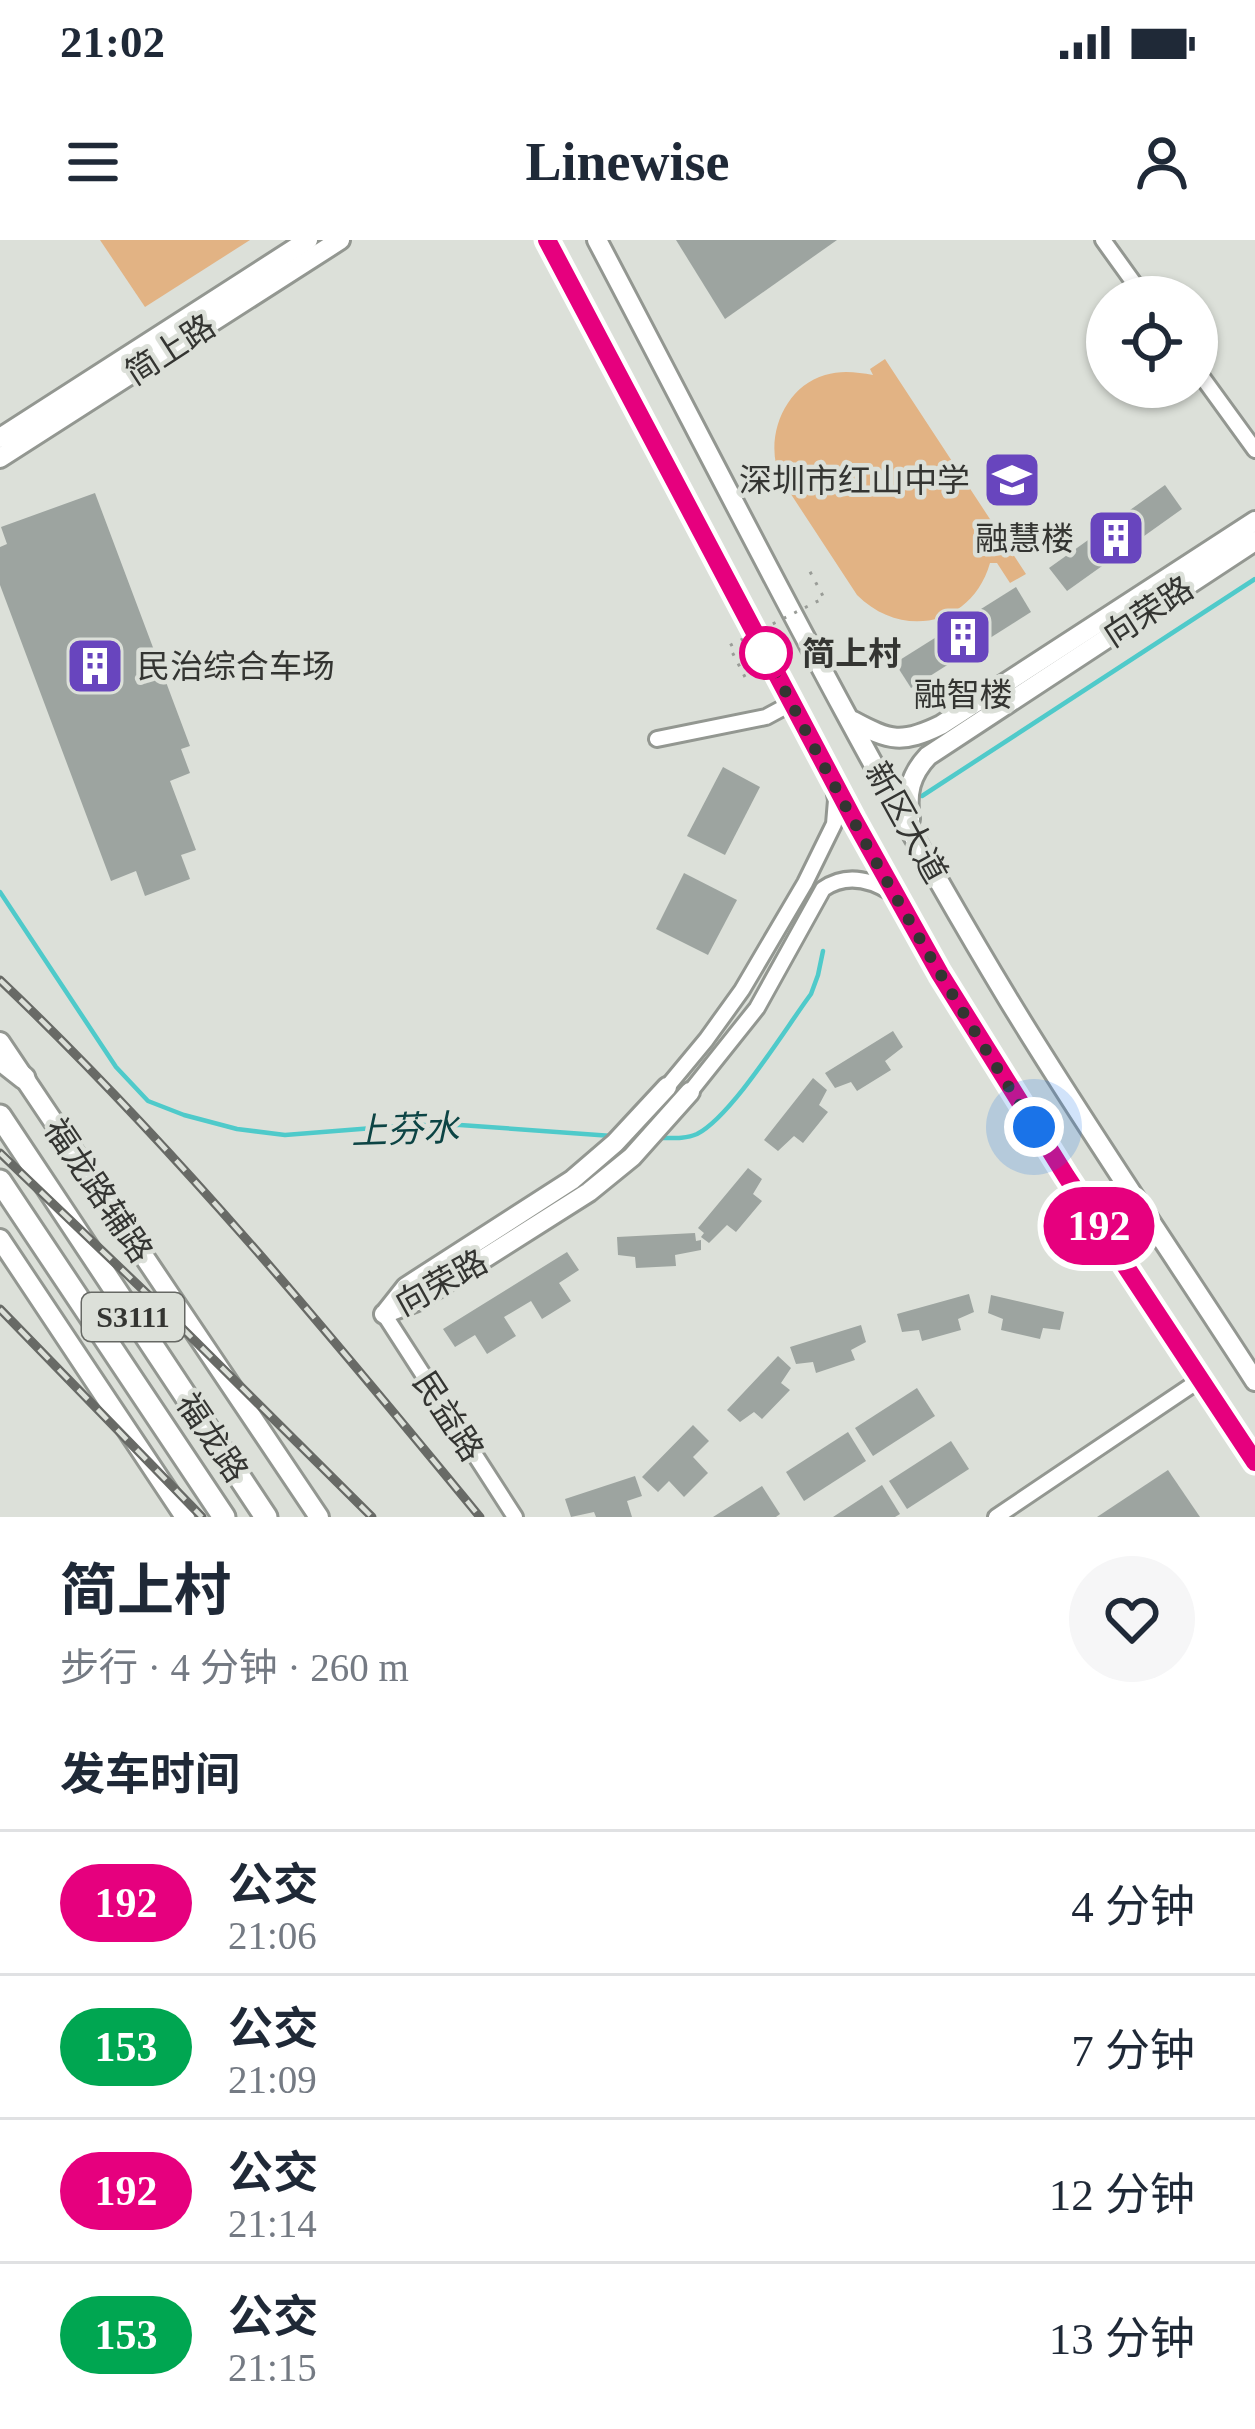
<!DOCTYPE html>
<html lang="zh">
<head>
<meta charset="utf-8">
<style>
  :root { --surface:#fff; --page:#f6f6f7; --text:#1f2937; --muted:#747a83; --line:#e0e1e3 }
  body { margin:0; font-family:"Times New Roman","Noto Sans SC",serif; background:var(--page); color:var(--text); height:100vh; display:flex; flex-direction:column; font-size:45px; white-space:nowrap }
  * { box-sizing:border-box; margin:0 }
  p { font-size:39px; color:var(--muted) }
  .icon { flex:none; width:66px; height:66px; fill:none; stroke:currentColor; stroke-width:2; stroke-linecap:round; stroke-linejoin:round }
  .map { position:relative; height:1277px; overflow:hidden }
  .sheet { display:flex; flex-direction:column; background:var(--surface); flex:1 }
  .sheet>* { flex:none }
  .badge { padding:0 24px; border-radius:39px; font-size:42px; line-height:78px }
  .fabs { position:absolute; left:1086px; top:36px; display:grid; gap:24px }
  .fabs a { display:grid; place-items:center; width:132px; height:132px; border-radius:50%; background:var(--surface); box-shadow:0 3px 9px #0004; font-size:60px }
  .you { position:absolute; width:60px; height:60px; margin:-30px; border:9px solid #fff; border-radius:50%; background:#1a73e8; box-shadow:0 0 0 18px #1a73e833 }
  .map>.badge { position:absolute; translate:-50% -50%; box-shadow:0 0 0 6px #fff }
  h2 { padding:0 60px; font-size:45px; line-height:108px }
  .round { display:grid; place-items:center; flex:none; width:126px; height:126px; border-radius:63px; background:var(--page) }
  .summary { display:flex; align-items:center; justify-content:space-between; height:204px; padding:0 60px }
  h1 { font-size:57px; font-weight:700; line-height:90px }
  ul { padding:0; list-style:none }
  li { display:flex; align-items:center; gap:36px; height:144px; padding:0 60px; border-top:3px solid var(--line) }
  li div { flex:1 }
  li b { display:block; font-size:45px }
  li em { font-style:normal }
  li .badge { min-width:132px; font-weight:700; text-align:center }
  .status { display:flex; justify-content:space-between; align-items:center; height:84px; padding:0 60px; background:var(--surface); direction:ltr }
  .status svg { height:33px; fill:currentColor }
  header { display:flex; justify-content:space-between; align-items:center; height:156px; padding:0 60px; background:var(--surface); font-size:54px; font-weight:700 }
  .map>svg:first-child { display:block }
  .green { fill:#e2b384 }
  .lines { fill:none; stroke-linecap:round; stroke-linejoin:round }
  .stream { stroke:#4fcaca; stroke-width:4.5 }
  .building { fill:#9da4a0 }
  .minor-casing { stroke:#939791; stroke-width:20 }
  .major-casing { stroke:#939791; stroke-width:24 }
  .highway-casing { stroke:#939791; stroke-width:27 }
  .minor { stroke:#fff; stroke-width:14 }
  .major { stroke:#fff; stroke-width:18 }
  .highway { stroke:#fff; stroke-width:21 }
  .rail-casing { stroke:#686a66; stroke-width:9 }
  .rail { stroke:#dce0d9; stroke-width:4.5; stroke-dasharray:14; stroke-linecap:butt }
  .path-bridge { stroke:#999c97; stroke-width:3; stroke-dasharray:3 9; stroke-linecap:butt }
  .line-casing { stroke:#fff; stroke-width:27 }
  .line { stroke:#e6007e; stroke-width:18 }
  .walk { stroke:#343532; stroke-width:12; stroke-dasharray:0 21.6 }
  .stop-dot { fill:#fff; stroke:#e6007e; stroke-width:6 }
  .labels { text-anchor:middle; stroke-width:9; stroke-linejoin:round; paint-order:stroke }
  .shield { fill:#dce0d9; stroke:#666864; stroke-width:3 }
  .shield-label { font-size:30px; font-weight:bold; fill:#343532 }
  .street-label { font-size:33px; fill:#343532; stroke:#dce0d9 }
  .poi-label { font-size:33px; fill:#343532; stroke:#dce0d9; text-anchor:end }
  .stop-label { font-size:33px; font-weight:bold; fill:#343532; stroke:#dce0d9; text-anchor:start }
  .water-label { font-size:36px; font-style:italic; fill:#0c4444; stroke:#dce0d9 }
</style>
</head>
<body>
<div class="status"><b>21:02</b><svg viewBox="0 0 49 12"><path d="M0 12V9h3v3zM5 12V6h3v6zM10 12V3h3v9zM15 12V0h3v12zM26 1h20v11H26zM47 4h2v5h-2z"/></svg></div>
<header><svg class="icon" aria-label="menu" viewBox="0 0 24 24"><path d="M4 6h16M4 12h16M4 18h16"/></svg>Linewise<svg class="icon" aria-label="person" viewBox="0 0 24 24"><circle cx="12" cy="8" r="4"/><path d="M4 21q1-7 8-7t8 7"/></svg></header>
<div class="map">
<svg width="1255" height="1277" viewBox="0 0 1255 1277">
  <rect width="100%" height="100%" fill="#dce0d9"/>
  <g class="green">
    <path d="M 100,0 L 250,0 L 145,67 Z"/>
    <path d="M 885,119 L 1026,334 L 1010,343 L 997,323 L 990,323 C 972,386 902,400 857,355 L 781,239 C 763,201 783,147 825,135 C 841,130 857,132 873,135 L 870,129 Z"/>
  </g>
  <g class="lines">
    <g class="stream">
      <path d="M 922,556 L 1255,339"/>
      <path d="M 0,652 L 116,827 L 148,861 L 184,875 L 237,889 L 285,895 L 411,885 L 460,885 L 612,896"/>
      <path d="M 659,898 C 672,898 686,899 697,894 C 732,876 785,789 811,754 L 818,735 L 823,711"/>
    </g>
  </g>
  <g class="building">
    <path d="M 676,0 L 837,0 L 725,79 Z"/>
    <path d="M 1165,245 L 1182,269 L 1067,351 L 1049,328 Z"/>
    <path d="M 95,253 L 190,506 L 181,509 L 190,533 L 170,541 L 196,610 L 181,615 L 190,639 L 145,656 L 136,631 L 111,641 L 0,345 L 0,307 L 7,304 L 1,287 Z"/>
    <path d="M 1016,347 L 1031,372 L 911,448 L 895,423 Z"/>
    <path d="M 723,527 L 760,547 L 725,615 L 687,596 Z"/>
    <path d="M 684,633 L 737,660 L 708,715 L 656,689 Z"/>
    <path d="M 893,791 L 903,807 L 885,821 L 891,830 L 857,851 L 851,842 L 835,848 L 825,833 Z"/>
    <path d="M 813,838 L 827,850 L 819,865 L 828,872 L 803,903 L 794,896 L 778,911 L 764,900 Z"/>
    <path d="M 748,928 L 762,939 L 753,954 L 762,961 L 736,992 L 727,985 L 709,1003 L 701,997 L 704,993 L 698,988 Z"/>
    <path d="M 695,993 L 696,1001 L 701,1000 L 701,1010 L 675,1015 L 676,1026 L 636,1028 L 635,1017 L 618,1015 L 617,997 Z"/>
    <path d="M 567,1012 L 579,1030 L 559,1043 L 571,1061 L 542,1079 L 531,1061 L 504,1077 L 516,1096 L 487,1114 L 475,1095 L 455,1107 L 443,1089 Z"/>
    <path d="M 969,1054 L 974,1072 L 958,1079 L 961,1090 L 922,1101 L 919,1090 L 902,1092 L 897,1074 Z"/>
    <path d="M 991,1055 L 1064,1072 L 1060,1090 L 1043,1088 L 1040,1099 L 1001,1090 L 1003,1079 L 988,1073 Z"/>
    <path d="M 861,1085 L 866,1102 L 851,1110 L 855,1120 L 816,1133 L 813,1122 L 796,1124 L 790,1107 Z"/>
    <path d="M 778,1116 L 791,1128 L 781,1143 L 790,1150 L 762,1179 L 754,1172 L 740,1182 L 727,1170 Z"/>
    <path d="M 917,1148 L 935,1176 L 873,1216 L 855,1188 Z"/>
    <path d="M 693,1185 L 709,1201 L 693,1217 L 708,1233 L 684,1257 L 669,1241 L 658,1252 L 642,1237 Z"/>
    <path d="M 848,1192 L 866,1221 L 804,1261 L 786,1232 Z"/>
    <path d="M 951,1201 L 969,1229 L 907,1269 L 889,1241 Z"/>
    <path d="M 1168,1230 L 1200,1277 L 1097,1277 Z"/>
    <path d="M 635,1236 L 642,1256 L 627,1261 L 632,1277 L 596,1277 L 594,1272 L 571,1277 L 565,1259 Z"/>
    <path d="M 882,1245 L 900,1274 L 895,1277 L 833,1277 Z"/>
    <path d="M 762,1246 L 780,1274 L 776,1277 L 713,1277 Z"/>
  </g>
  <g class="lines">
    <defs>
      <g id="minor">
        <path d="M 1103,0 L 1144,57"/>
        <path d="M 1197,130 L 1255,210"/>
        <path d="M 657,499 L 766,477 L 792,463"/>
        <path d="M 667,847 L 706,800 L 742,750 L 805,643 L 834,584 L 836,560 L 834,548"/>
        <path d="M 690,852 L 757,768 L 823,649 C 846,633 870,639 892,653"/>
        <path d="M 384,1074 L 515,1277"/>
        <path d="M 996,1277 L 1201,1139"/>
      </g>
      <g id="major">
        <path d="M 547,0 L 834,543 L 939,734 L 1066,936 L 1255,1222"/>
        <path d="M 597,0 C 731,254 860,514 1008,759 C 1087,889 1173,1014 1255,1141"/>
        <path d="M 0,198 L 308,0"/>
        <path d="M 0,218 L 340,0"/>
        <path d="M 853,481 C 890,501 902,504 941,485 L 1255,281"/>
        <path d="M 910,579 C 906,554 910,535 928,516 L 1255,301"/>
        <path d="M 0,802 L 319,1277"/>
        <path d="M 0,999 L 185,1277"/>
        <path d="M 387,1071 L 406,1047 L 572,940 L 615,903 L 667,847"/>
        <path d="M 384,1074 L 417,1061 L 589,952 L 632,917 L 690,852"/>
      </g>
      <g id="highway">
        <path d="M 0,819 L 24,838"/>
        <path d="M 0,876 L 266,1277"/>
        <path d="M 0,941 L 224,1277"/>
      </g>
    </defs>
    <use href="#minor" class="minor-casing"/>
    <use href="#major" class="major-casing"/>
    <use href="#highway" class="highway-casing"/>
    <use href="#minor" class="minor"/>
    <use href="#major" class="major"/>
    <use href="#highway" class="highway"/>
    <defs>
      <g id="rail">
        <path d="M 0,740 C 174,906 328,1092 480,1277"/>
        <path d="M 0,913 L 162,1068 L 372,1277"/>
        <path d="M 0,1069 L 202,1277"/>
      </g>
    </defs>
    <use href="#rail" class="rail-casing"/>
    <use href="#rail" class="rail"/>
    <path class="path-bridge" d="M 745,437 L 729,406 L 824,358 L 807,326"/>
  </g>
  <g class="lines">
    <defs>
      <path id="line" d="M 547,0 L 854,580 L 940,734 L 1066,936 L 1255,1222"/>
    </defs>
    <use href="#line" class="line-casing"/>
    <use href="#line" class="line"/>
    <path class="walk" d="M 766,413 C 847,576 937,734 1034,887"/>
  </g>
  <defs>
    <symbol id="school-square" viewBox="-11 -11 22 22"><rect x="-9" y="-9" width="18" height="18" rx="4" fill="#6845be" stroke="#dce0d9"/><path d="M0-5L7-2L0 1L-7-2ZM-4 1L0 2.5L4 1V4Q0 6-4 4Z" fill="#fff"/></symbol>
    <symbol id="building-square" viewBox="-11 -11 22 22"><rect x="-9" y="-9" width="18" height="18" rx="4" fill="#6845be" stroke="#dce0d9"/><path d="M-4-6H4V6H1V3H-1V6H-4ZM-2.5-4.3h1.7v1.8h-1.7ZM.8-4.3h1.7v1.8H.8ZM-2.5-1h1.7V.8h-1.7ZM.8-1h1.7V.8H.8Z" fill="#fff"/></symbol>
  </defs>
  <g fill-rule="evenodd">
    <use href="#school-square" x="979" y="207" width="66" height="66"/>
    <use href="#building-square" x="1083" y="265" width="66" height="66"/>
    <use href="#building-square" x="930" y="364" width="66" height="66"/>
    <use href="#building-square" x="62" y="393" width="66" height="66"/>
  </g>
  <circle class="stop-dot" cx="766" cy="413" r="24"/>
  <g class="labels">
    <rect class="shield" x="82" y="1053" width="102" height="48" rx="9"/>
    <g class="shield-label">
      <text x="133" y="1087">S3111</text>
    </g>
    <g class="street-label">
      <text transform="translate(170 109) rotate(-33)" y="12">简上路</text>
      <text transform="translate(1148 371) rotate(-33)" y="12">向荣路</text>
      <text transform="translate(907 582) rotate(61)" y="12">新区大道</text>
      <text transform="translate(99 950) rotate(56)" y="12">福龙路辅路</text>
      <text transform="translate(441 1042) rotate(-29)" y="12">向荣路</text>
      <text transform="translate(449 1176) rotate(57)" y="12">民益路</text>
      <text transform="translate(213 1197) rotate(56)" y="12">福龙路</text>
    </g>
    <g class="poi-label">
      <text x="970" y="252">深圳市红山中学</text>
      <text x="1074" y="310">融慧楼</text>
      <text x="137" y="438" text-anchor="start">民治综合车场</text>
      <text x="963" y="466" text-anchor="middle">融智楼</text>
    </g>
    <g class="stop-label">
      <text x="802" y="425">简上村</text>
    </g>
    <g class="water-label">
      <text transform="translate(405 889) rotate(-2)" y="13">上芬水</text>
    </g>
  </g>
</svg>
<div class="fabs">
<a><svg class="icon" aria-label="locate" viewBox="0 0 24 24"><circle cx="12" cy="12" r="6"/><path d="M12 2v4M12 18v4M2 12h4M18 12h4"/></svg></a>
</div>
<div class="you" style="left:1034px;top:887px"></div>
<b class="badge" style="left:1099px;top:986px;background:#e6007e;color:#fff">192</b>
</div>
<section class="sheet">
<div class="summary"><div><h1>简上村</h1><p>步行 · 4 分钟 · 260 m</p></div><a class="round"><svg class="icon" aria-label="heart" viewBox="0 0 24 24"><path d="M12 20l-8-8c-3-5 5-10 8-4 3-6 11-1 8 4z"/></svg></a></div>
<h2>发车时间</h2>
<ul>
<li><span class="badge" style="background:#e6007e;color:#fff">192</span><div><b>公交</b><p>21:06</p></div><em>4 分钟</em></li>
<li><span class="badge" style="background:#00a651;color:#fff">153</span><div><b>公交</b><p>21:09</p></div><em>7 分钟</em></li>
<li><span class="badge" style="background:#e6007e;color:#fff">192</span><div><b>公交</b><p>21:14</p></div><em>12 分钟</em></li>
<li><span class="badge" style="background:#00a651;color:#fff">153</span><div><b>公交</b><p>21:15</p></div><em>13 分钟</em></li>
</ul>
</section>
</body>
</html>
